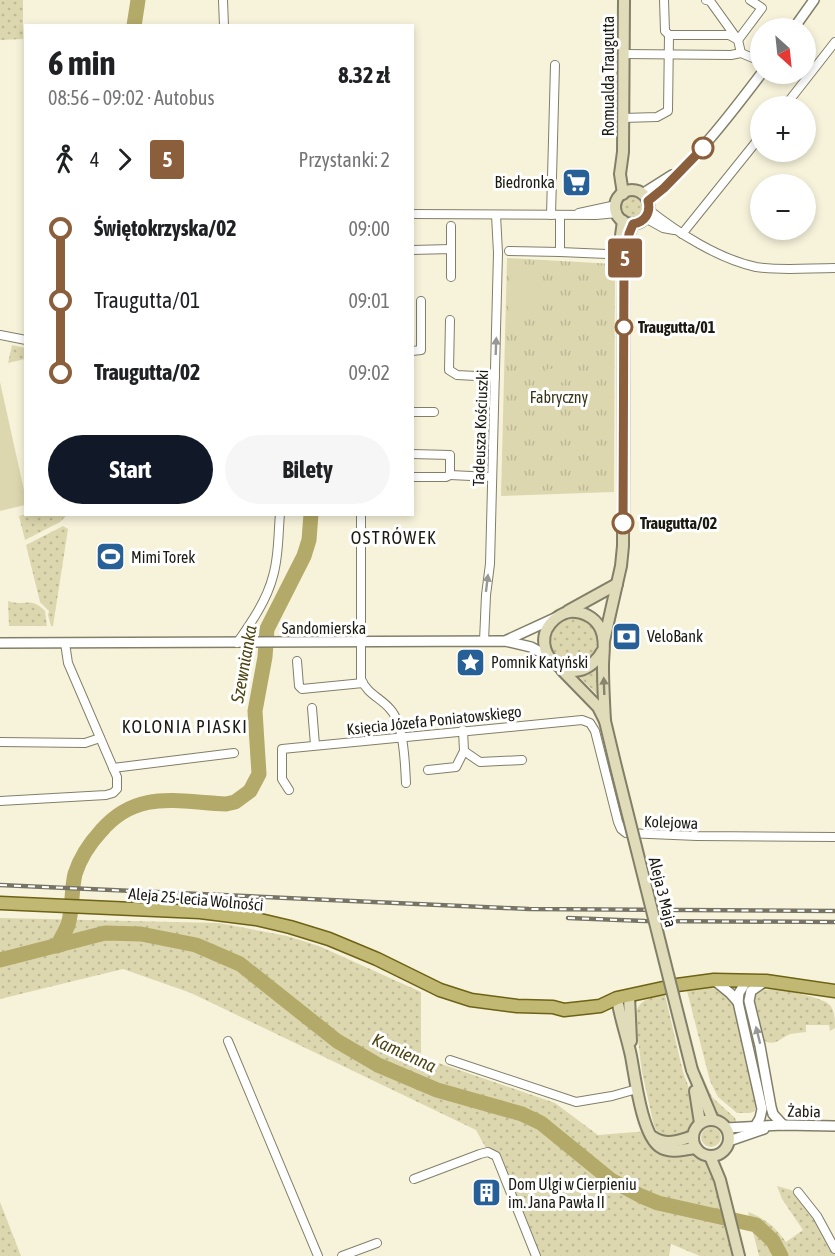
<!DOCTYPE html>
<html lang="pl">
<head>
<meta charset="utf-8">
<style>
  :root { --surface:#fff; --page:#f6f6f6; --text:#202124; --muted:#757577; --accent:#111827 }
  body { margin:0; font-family:"Asap Condensed",sans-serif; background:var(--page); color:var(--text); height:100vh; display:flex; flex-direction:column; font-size:22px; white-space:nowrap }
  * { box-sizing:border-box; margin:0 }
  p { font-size:20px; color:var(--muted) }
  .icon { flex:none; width:33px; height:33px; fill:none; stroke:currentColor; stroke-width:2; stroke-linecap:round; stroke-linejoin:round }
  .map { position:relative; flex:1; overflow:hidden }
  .side { position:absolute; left:24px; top:24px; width:390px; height:492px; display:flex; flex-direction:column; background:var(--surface); border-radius:0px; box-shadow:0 3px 9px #0003 }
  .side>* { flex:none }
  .badge { padding:0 12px; border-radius:4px; font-size:21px; line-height:39px }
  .needle { width:39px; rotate:153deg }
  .fabs { position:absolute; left:750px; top:18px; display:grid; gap:12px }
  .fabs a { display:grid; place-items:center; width:66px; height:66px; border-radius:50%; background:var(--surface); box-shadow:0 3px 9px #0003; font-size:30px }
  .map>.badge { position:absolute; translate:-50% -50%; box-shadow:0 0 0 3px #fff }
  .legs { display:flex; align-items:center; gap:9px; height:66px; padding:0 24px; font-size:20px }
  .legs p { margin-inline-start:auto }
  .headline { display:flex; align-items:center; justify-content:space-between; height:102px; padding:0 24px }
  h1 { font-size:33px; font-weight:700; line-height:45px }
  .primary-button { display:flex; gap:12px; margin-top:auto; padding:12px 24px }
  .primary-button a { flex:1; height:69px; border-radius:36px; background:var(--accent); color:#fff; font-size:24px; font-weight:700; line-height:69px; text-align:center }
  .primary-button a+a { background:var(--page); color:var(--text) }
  ul { padding:0 24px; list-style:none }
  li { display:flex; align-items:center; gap:21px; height:72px; font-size:22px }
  li i { display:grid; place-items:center; width:9px; height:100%; margin:0 8px; background:currentColor }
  li i::after { content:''; width:15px; height:15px; margin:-8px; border:4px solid; border-radius:50%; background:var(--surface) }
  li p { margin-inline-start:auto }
  li:first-child i { background:linear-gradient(#0000 50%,currentColor 0) }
  li:last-child i { background:linear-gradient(currentColor 50%,#0000 0) }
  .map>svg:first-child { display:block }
  .grass { fill:url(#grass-dots) }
  .park { fill:url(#park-tufts) }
  .pitch { fill:#ddd7af }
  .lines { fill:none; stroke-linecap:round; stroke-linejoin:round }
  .river { stroke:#b3a968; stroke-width:15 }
  .minor-casing { stroke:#827f69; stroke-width:10 }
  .tertiary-casing { stroke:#827f69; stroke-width:12 }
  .secondary-casing { stroke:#827f69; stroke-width:14 }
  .primary-casing { stroke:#6d6215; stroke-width:15 }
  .minor { stroke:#fff; stroke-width:8 }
  .tertiary { stroke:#fff; stroke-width:9 }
  .secondary { stroke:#e0dcb9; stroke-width:10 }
  .primary { stroke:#c1b873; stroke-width:12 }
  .rail-casing { stroke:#777465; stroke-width:4.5 }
  .rail { stroke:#fff; stroke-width:2; stroke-dasharray:7; stroke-linecap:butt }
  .secondary-bridge-casing { stroke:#827f69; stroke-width:14; stroke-linecap:butt }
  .secondary-bridge { stroke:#e0dcb9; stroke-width:10 }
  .oneway { fill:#999894 }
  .oneway2 { fill:#88856e }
  .line-1-casing { stroke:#fff; stroke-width:14 }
  .line-1 { stroke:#8b5e3c; stroke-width:9 }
  .stop-1-dot { fill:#fff; stroke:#8b5e3c; stroke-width:3 }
  .labels { text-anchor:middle; stroke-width:6; stroke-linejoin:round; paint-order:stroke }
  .street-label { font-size:16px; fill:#1c1b12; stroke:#fff }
  .poi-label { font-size:16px; fill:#1c1b12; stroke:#fff; text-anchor:start }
  .stop-label { font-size:16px; font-weight:bold; fill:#1c1b12; stroke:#fff; text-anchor:start }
  .park-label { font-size:16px; fill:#373315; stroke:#fff }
  .neighbourhood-label { font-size:18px; letter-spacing:1.5px; fill:#1c1b12; stroke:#fff }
  .water-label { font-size:18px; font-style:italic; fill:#4d4512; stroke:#fff }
</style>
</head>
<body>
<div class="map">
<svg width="835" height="1256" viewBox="0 0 835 1256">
  <defs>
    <pattern id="grass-dots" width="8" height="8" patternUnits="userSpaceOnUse" patternTransform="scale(1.5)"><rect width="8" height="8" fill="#ddd7af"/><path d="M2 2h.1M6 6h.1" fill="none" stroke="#bdb896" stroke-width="1.8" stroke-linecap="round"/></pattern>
    <pattern id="park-tufts" width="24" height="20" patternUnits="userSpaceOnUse" patternTransform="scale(1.5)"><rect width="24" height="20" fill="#ddd7af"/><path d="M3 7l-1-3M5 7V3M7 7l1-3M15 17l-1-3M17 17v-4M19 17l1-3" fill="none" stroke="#bdb896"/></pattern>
  </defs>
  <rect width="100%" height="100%" fill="#f7f3db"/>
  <g class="grass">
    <path d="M 0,0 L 23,0 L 23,39 L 0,40 Z"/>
    <circle cx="632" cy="207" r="11"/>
    <path d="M 12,345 L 25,348 L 25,359 L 8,363 Z"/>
    <path d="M 27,514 L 67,514 L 67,515 L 60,522 L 25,540 L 19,516 Z"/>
    <path d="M 63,526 L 68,529 L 53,626 L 51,626 L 48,615 L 49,611 L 40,602 L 26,545 Z"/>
    <path d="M 8,601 C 25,607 30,596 45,611 L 47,626 L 9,626 Z"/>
    <circle cx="574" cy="641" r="23"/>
    <path d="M 598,668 L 599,696 L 578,676 L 587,675 Z"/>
    <path d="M 0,918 L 219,923 L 287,936 L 319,946 L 421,992 L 421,1057 L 555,1103 L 598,1135 L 648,1131 L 651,1136 L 696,1148 L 700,1152 L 710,1156 L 739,1256 L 700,1256 L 671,1244 L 669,1256 L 536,1256 L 498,1159 L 488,1152 L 476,1130 L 191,993 L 123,969 L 0,999 Z"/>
    <path d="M 766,981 L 765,990 C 775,987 823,997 830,1005 C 835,1012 835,1020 835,1028 L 830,1031 L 829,1025 L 806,1025 L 806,1032 C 801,1033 795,1033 790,1034 C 779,1039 775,1047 762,1040 L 750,996 Z"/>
    <path d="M 707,987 L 726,991 L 736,1005 L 758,1104 L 756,1106 L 755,1111 L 750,1113 L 737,1113 L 718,1097 L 710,1081 L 687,991 Z"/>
    <path d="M 665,995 L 683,1072 L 692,1096 L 695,1121 C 687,1136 663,1146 654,1126 L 642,1072 L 635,1016 C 638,999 650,998 665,995 Z"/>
    <path d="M 701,1075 L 702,1075 L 712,1097 L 735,1118 L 737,1124 C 711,1123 705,1096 701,1075 Z"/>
    <circle cx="711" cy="1137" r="10"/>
    <path d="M 777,1186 L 798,1192 L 835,1249 L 835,1256 L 759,1256 L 748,1212 C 766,1219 775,1227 786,1242 L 803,1230 L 782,1199 Z"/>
    <path d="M 0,1202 L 21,1256 L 0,1256 Z"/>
  </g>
  <path class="park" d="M 507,258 L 615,264 L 614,492 L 501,496 Z"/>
  <g class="pitch">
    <path d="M 511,264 L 543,265 L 540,317 L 508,316 Z"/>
    <path d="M 563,368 L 565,382 L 548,384 L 547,369 Z"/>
    <path d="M 0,382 L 26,499 L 25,505 L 0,511 Z"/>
  </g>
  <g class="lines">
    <g class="river">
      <path d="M 134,26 L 138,0"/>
      <path d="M 57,946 C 61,939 65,932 68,925 C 73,909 71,891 75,874 C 80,858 90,843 101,831 C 137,789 177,802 226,804 L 235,802 L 250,791 L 259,774 L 255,711 L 265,657 L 267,629 L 304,556 L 309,540 L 311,514"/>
      <path d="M 0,960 L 105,933 L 141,934 L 196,945 L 240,964 L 337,1041 L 378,1065 L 437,1090 L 522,1114 L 541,1123 L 611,1180 L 641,1196 L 658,1203 L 756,1225 L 773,1241 L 781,1256"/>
    </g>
    <defs>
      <g id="minor">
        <path d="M 223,0 L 224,26"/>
        <path d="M 664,0 L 665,31 L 669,35"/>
        <path d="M 706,0 L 710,1 L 738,40 L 741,53"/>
        <path d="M 624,54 L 731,55 L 741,53 L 760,61"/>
        <path d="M 785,106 L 835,42"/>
        <path d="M 623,118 L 657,117 L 668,111 L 669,35 L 729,35 L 738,40 L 762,8 L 750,0"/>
        <path d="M 649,210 C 678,233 719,259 756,267 C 781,271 809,268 835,268"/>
        <path d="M 579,213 L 616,205"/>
        <path d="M 412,214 L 596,215 L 617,213"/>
        <path d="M 551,215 L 555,65"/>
        <path d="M 645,218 L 663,228 L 674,230"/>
        <path d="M 682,234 L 760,137"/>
        <path d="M 451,249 L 451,226"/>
        <path d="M 412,250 L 451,249 L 451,277"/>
        <path d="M 509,251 L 560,252 L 560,215"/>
        <path d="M 560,252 L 607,254"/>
        <path d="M 450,320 L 449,370 L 457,375 L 495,377"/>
        <path d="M 0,335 L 26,340"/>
        <path d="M 412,351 L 421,350 L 421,301"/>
        <path d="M 412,412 L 434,412"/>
        <path d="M 412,454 L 450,455 L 450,475 L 492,477"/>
        <path d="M 412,477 L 446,477 L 450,475"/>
        <path d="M 361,514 L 361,679 C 367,694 381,698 390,709 C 404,724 405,763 406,783"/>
        <path d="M 484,641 L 486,595 L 490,564 L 498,253 L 496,215"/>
        <path d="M 237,643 C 251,623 267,600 273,576 C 279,556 278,535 280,514"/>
        <path d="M 297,661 L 299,686 L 302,689 L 363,683"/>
        <path d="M 312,708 L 315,745"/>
        <path d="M 463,730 L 464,751 L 480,762 L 522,760"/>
        <path d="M 0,742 L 85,743 L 100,738"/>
        <path d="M 113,768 L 234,753"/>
        <path d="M 428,770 L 456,767 L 464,751"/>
        <path d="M 289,790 L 282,779 L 282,749 L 582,720 L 590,723 L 595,731 L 618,822 L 621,829 L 626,833 L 697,836 L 835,837"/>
        <path d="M 0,801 L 106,795 L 113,793 L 117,789 L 117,777 L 68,663 L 65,643"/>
        <path d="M 228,1041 L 318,1256"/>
        <path d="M 450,1060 L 576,1102 L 612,1096 L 637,1089"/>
        <path d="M 414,1179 L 480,1154 L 488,1152 L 496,1156 L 536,1256"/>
        <path d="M 798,1192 L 817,1216 L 835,1249"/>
        <path d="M 342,1256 L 377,1243"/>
      </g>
      <g id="tertiary">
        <path d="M 794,28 L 814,0"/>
        <path d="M 642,194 L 672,175"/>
        <path d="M 648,201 C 692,164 727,119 761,74"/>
        <path d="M 507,640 L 557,617"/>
        <path d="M 0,643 L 505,641 L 531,647 L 549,657"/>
        <path d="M 714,980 L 730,993 L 738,1002"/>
        <path d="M 747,980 L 739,993 L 738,1002 L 762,1109 L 760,1118 L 756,1125"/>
        <path d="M 764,982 L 751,991 L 749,1001 L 760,1046 L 771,1107 L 773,1114 L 783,1125"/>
        <path d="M 726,1128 L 783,1125 L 835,1126"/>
        <path d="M 729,1141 L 764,1129"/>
      </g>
      <g id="secondary">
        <circle cx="632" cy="207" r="17"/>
        <path d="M 623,194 L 620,174 L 623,152 L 624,0"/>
        <path d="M 622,255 L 620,243 L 623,221"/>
        <path d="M 568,611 L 617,584"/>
        <path d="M 604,641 L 621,566 L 623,546 L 624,265 L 629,234 L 633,224"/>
        <path d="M 603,650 C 575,700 521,648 555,619 C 561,614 569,611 576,612 C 587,613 597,620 601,630 C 606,641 603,654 603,666 C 603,685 604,703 605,721"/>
        <path d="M 562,670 L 598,707 L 605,721 L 616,767"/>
        <path d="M 629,996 L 631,1041"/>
        <path d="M 617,998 C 620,1018 627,1037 631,1056 C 635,1077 642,1136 660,1147 C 670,1154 684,1149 696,1148"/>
        <path d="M 692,1070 L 713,1120"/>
        <path d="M 695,1091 L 700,1123"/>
        <circle cx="711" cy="1138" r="18"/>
        <path d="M 653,1137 C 666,1146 679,1141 693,1136"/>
        <path d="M 710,1156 L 720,1180 L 739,1256"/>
      </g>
      <path id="primary" d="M 0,903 L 200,912 L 256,919 L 290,927 L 329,939 L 377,959 L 440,990 L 471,1000 L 517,1006 L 553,1007 L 564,1010 L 600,1006 L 617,998 L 677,985 L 714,980 L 766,981 L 835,991"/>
    </defs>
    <use href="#minor" class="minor-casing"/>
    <use href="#tertiary" class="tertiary-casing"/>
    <use href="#secondary" class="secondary-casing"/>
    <use href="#primary" class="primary-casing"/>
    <use href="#minor" class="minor"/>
    <use href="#tertiary" class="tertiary"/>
    <use href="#secondary" class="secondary"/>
    <use href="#primary" class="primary"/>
    <defs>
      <g id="rail">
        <path d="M 0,885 L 529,909 L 835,911"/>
        <path d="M 568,918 L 645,921 L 835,922"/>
      </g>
    </defs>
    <use href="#rail" class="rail-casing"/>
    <use href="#rail" class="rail"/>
    <defs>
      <path id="secondary-bridge" d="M 616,767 L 692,1070"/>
    </defs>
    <use href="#secondary-bridge" class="secondary-bridge-casing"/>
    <use href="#secondary-bridge" class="secondary-bridge"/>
  </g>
  <defs><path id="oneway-solid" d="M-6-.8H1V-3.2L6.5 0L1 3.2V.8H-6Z" transform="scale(1.5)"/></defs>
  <g class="oneway">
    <use href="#oneway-solid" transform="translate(496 346) rotate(-88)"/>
    <use href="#oneway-solid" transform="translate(487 583) rotate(-83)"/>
    <use href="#oneway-solid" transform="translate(758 1035) rotate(-104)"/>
  </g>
  <use class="oneway2" href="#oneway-solid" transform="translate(604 686) rotate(-92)"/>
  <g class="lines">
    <defs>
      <path id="line-1" d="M 623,523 L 624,264 L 629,234 L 633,224 C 645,222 651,213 648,201 L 664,188 L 703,148"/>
    </defs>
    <use href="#line-1" class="line-1-casing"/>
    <use href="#line-1" class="line-1"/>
  </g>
  <defs>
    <symbol id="supermarket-square" viewBox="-11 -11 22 22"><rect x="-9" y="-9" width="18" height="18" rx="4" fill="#275f97" stroke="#fff"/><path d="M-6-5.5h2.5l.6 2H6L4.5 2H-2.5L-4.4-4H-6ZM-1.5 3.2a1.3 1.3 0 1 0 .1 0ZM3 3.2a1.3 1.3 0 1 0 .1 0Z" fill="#fff"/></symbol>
    <symbol id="stadium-square" viewBox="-11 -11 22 22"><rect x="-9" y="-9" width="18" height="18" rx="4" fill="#275f97" stroke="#fff"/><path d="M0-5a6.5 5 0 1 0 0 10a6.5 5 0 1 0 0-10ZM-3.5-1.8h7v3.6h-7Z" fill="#fff"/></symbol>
    <symbol id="bank-square" viewBox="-11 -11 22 22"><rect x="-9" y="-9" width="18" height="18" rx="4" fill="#275f97" stroke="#fff"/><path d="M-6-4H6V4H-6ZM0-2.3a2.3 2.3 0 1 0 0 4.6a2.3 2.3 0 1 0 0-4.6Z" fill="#fff"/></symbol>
    <symbol id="sight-square" viewBox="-11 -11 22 22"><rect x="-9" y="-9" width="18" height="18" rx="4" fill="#275f97" stroke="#fff"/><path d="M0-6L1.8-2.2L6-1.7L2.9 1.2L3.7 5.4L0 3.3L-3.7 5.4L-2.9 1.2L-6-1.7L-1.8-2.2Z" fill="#fff"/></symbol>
    <symbol id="building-square" viewBox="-11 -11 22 22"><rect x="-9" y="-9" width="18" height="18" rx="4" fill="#275f97" stroke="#fff"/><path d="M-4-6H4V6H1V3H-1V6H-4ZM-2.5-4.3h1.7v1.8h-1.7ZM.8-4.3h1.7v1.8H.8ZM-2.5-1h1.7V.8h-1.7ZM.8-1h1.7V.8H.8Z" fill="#fff"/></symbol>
  </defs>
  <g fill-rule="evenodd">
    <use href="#supermarket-square" x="560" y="166" width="33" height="33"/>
    <use href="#stadium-square" x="94" y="540" width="33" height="33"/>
    <use href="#bank-square" x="610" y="620" width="33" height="33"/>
    <use href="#sight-square" x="454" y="646" width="33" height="33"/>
    <use href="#building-square" x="470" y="1176" width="33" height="33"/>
  </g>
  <g class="stop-1-dot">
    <circle cx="703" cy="148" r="10"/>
    <circle cx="624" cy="327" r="8"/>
    <circle cx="623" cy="523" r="10"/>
  </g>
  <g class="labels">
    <g class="street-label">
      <text transform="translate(608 76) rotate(-90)" y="6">Romualda Traugutta</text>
      <text transform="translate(480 428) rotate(-88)" y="6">Tadeusza Kościuszki</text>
      <text x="324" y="634">Sandomierska</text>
      <text transform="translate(434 720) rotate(-6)" y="6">Księcia Józefa Poniatowskiego</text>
      <text transform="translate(671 822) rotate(2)" y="6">Kolejowa</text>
      <text transform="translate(663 892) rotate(76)" y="6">Aleja 3 Maja</text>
      <text transform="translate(196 899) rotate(5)" y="6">Aleja 25-lecia Wolności</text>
      <text transform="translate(804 1111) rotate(1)" y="6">Żabia</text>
    </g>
    <g class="poi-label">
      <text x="555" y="188" text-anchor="end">Biedronka</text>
      <text x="131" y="563">Mimi Torek</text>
      <text x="647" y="642">VeloBank</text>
      <text x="491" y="668">Pomnik Katyński</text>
      <text x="508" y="1190">Dom Ulgi w Cierpieniu<tspan x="508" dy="18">im. Jana Pawła II</tspan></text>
    </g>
    <g class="stop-label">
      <text x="638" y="333">Traugutta/01</text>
      <text x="640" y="529">Traugutta/02</text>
    </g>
    <g class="park-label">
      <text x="559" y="403">Fabryczny</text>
    </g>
    <g class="neighbourhood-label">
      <text x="394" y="544">OSTRÓWEK</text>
      <text x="185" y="733">KOLONIA PIASKI</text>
    </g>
    <g class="water-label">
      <text transform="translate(244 664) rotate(-80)" y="6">Szewnianka</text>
      <text transform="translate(404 1053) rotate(25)" y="6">Kamienna</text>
    </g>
  </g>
</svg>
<div class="fabs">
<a><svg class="needle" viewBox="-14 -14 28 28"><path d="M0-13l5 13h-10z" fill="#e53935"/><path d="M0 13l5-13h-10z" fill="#757577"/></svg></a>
<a>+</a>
<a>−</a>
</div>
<b class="badge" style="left:625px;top:258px;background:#8b5e3c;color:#fff">5</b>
<section class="side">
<div class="headline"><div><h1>6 min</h1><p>08:56 – 09:02 · Autobus</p></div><b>8.32 zł</b></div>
<div class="legs"><svg class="icon" aria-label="walk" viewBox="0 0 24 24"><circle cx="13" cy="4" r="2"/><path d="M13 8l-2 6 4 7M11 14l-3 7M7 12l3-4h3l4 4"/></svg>4<svg class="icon" aria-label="forward" viewBox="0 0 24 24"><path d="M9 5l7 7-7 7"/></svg><b class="badge" style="background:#8b5e3c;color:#fff">5</b><p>Przystanki: 2</p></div>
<ul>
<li><i style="color:#8b5e3c"></i><b>Świętokrzyska/02</b><p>09:00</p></li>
<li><i style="color:#8b5e3c"></i><span>Traugutta/01</span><p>09:01</p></li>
<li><i style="color:#8b5e3c"></i><b>Traugutta/02</b><p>09:02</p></li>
</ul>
<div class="primary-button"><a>Start</a><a>Bilety</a></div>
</section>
</div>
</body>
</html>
